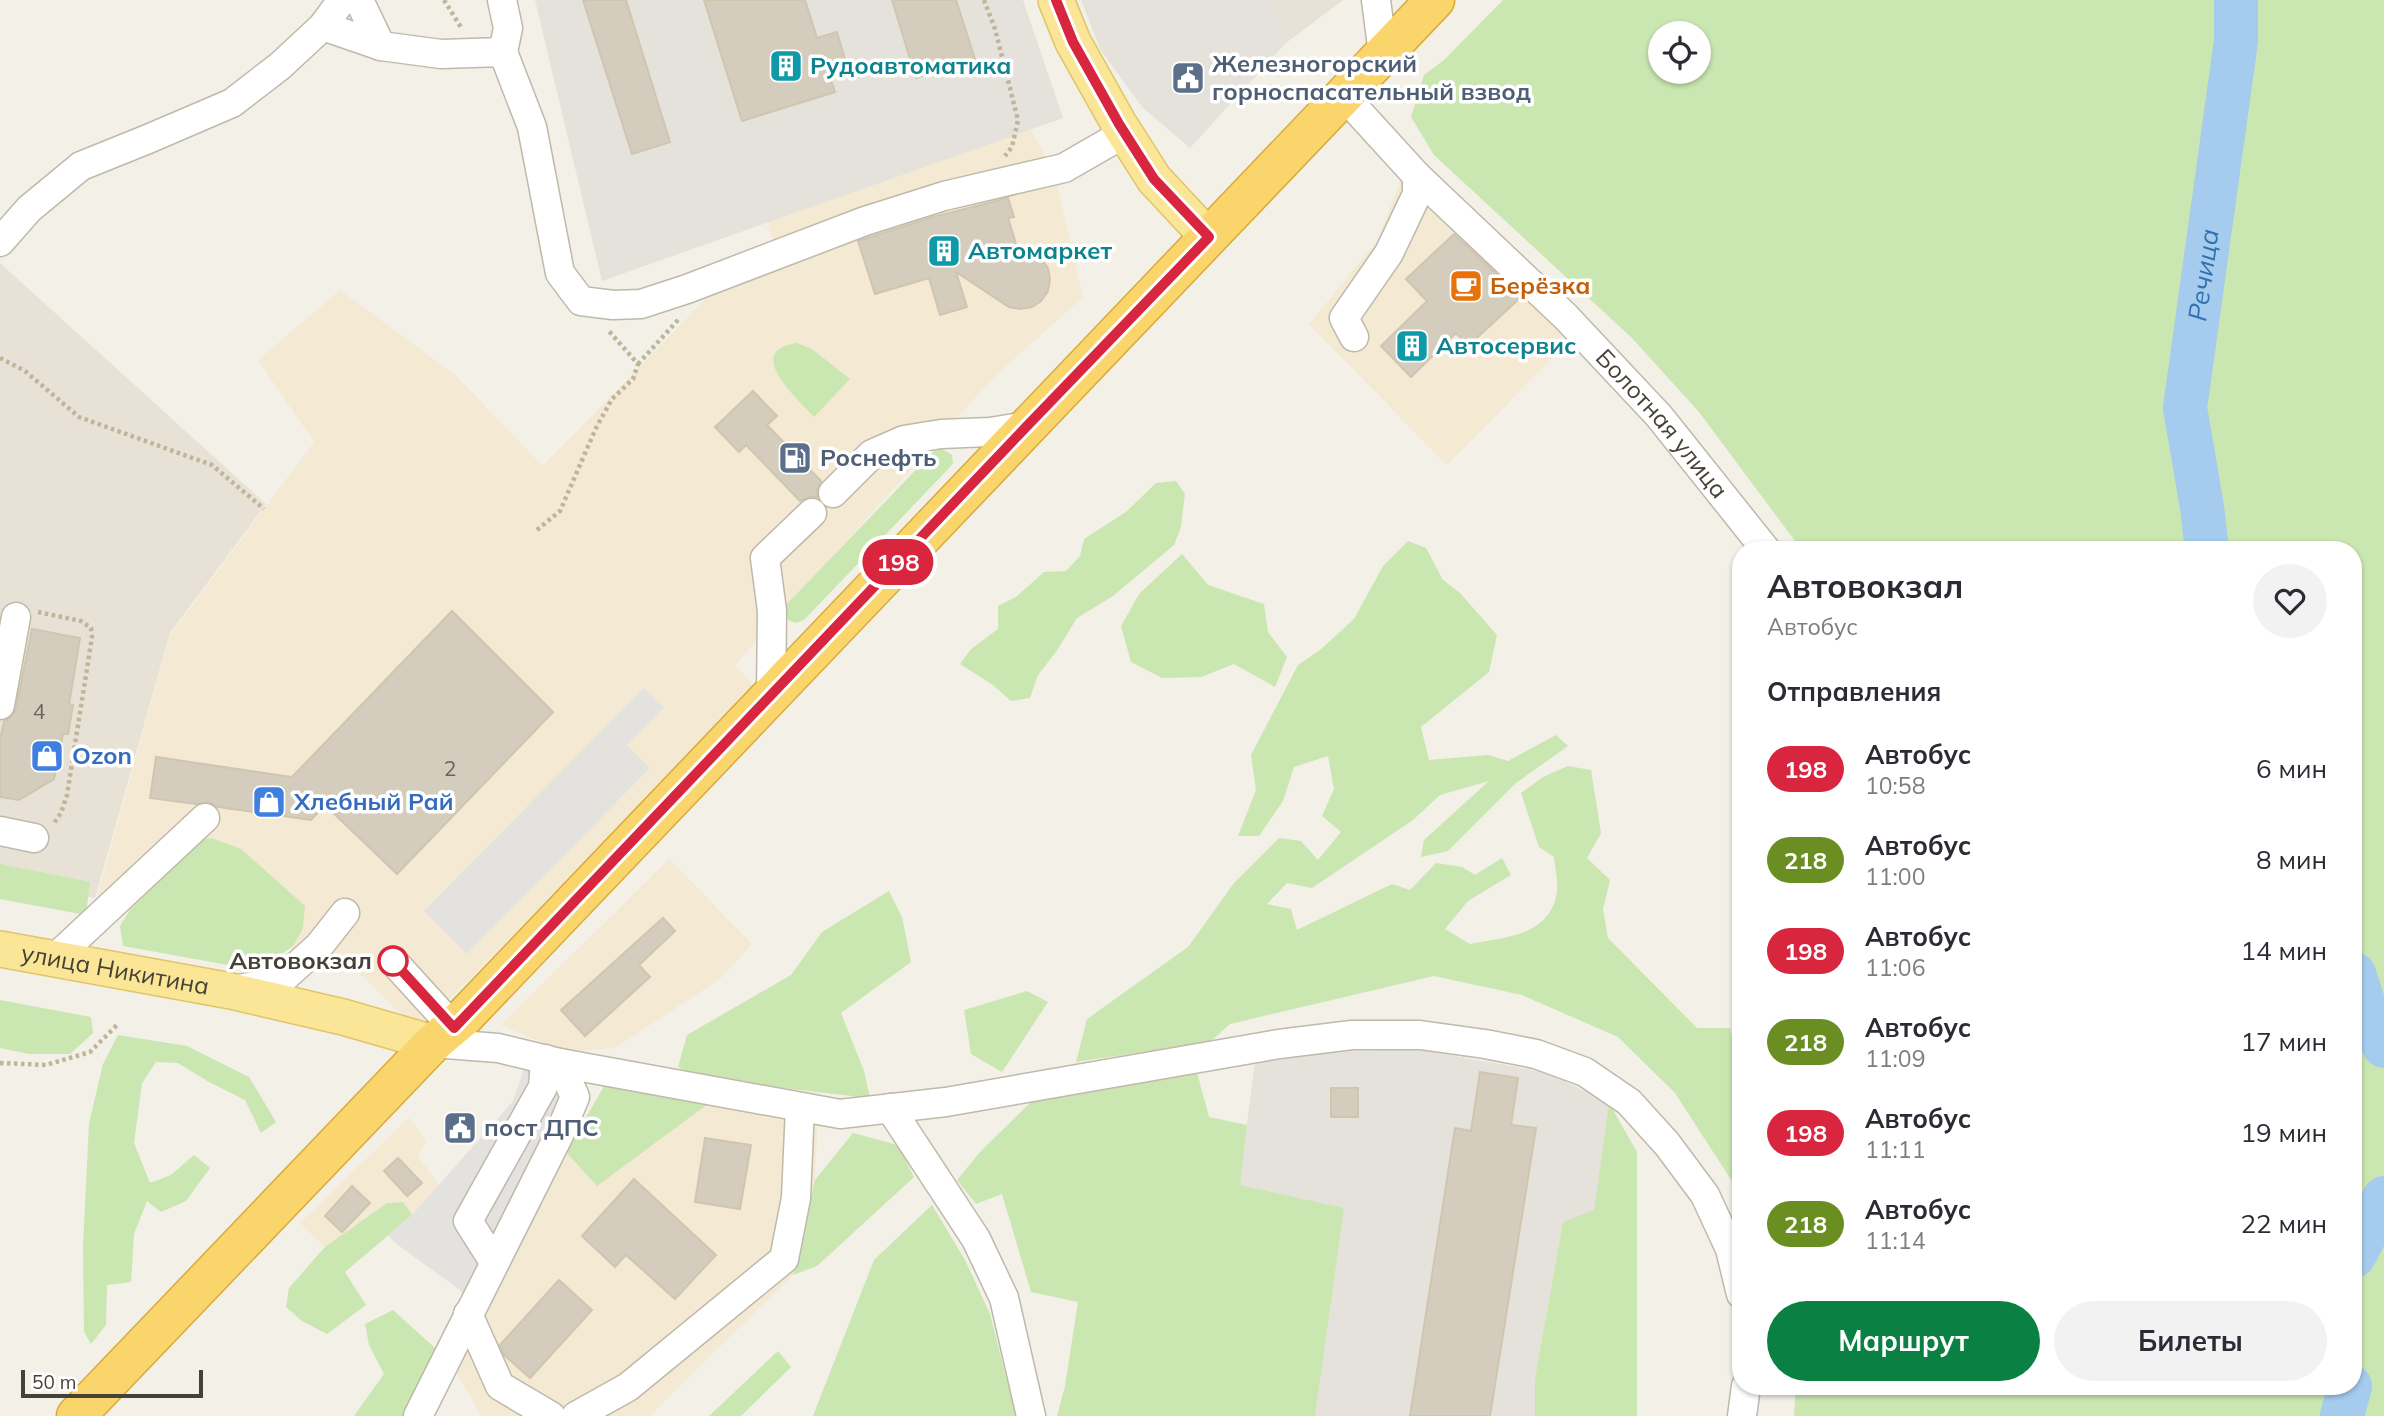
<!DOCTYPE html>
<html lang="ru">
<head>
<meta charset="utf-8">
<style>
  :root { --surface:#fff; --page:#f2f2f3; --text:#2b2b33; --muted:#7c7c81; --accent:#0b8043 }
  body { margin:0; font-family:Mulish,sans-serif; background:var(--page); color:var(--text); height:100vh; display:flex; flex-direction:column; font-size:26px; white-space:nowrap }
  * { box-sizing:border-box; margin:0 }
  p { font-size:23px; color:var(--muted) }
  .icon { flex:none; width:38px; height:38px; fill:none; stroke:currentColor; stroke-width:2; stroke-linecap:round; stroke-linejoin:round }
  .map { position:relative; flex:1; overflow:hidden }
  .sheet { position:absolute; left:1732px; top:541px; width:630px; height:854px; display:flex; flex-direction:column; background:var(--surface); border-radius:28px; box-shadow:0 2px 5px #0004 }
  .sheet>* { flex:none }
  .badge { padding:0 14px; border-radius:23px; font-size:24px; line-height:46px }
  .buttons { position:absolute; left:1648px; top:21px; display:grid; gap:14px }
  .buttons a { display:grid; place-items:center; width:63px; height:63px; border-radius:50%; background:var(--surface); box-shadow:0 2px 5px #0004; font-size:35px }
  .scale { position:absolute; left:21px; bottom:18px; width:182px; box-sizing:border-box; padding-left:7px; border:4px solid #464136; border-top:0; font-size:19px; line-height:24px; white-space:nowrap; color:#464136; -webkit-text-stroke:5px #fff; paint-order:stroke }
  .map>.badge { position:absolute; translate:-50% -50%; box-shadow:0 0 0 4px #fff }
  h2 { padding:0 35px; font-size:26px; line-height:63px }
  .round { display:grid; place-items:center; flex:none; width:74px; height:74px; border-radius:37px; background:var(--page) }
  .summary { display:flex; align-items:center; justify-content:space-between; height:119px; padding:0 35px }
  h1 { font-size:33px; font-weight:700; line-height:52px }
  .action { display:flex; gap:14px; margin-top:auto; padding:14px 35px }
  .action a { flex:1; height:80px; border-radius:42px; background:var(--accent); color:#fff; font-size:28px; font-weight:700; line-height:80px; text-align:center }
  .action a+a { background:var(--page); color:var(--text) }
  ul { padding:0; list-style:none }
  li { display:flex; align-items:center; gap:21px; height:91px; padding:0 35px }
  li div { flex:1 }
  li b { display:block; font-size:26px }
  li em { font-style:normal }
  li .badge { min-width:77px; font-weight:700; text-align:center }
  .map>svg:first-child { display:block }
  .residential { fill:#e7e2d5 }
  .commercial { fill:#f4e9d2 }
  .industrial { fill:#e5e2dc }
  .green { fill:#cae6b1; fill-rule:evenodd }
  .parking { fill:#e4e2df }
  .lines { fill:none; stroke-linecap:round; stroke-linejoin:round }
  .river { stroke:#a5cbee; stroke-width:44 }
  .building { fill:#d4cdbd; stroke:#cfc5b0; stroke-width:2 }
  .minor-casing { stroke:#beb9aa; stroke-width:31 }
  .major-casing { stroke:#e0c568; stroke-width:38 }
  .highway-casing { stroke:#d9ab3b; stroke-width:41 }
  .path { stroke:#bfb59b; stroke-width:4.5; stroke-dasharray:3.5 3.5; stroke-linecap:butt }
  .minor { stroke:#fff; stroke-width:28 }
  .major { stroke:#fbe698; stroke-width:35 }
  .highway { stroke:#fad56b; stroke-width:38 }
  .line-casing { stroke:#fff; stroke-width:16 }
  .line { stroke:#d7263d; stroke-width:10 }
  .stop-dot { fill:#fff; stroke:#d7263d; stroke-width:3.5 }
  .labels { text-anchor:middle; stroke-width:7; stroke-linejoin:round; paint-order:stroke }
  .number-label { font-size:21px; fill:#6a6458 }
  .service-label { font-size:24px; font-weight:bold; fill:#4e5e75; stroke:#fff; text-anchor:start }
  .culture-label { font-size:24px; font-weight:bold; fill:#0d838f; stroke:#fff; text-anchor:start }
  .food-label { font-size:24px; font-weight:bold; fill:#c56008; stroke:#fff; text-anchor:start }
  .street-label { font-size:24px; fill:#464136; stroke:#fff }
  .shop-label { font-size:24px; font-weight:bold; fill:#366cbe; stroke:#fff; text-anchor:start }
  .stop-label { font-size:24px; font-weight:bold; fill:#464136; stroke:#fff; text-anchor:end }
  .water-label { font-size:26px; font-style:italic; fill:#3271af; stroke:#fff }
</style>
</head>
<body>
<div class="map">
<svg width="2384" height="1416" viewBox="0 0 2384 1416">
  <rect width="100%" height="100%" fill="#f3f0e7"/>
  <g class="residential">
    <path d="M 1273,0 L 1343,0 L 1286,43 Z"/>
    <path d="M 0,263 L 266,504 L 170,633 L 95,898 L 0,879 Z"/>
  </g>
  <g class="commercial">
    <path d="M 1030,129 L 1054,171 L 1083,297 L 994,377 L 735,665 L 756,688 L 418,1031 L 353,967 L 97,897 L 170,635 L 314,442 L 258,360 L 340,290 L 455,375 L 543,466 L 734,270 L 775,251 L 768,222 Z"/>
    <path d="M 1404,172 L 1570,340 L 1447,465 L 1309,324 L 1378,240 Z"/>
    <path d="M 669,859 L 752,944 L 720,979 L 615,1048 L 564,1052 L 501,1025 Z"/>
    <path d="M 727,1083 L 819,1093 L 815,1180 L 793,1275 L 649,1416 L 482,1416 L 455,1371 L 566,1152 L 597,1186 Z"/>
    <path d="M 409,1118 L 427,1141 L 417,1155 L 439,1185 L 412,1215 L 403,1202 L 387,1203 L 325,1247 L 300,1223 Z"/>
  </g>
  <g class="industrial">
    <path d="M 535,0 L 1023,0 L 1063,118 L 602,281 Z"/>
    <path d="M 1081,0 L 1273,0 L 1286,43 L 1190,148 L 1142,107 L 1100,49 Z"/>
    <path d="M 1415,1049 L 1546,1072 L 1609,1103 L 1594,1211 L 1563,1222 L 1535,1378 L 1535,1416 L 1315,1416 L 1316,1404 L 1239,1185 L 1255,1062 L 1321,1052 Z"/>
  </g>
  <g class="green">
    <path d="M 1503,0 L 2384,0 L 2384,1416 L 1794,1416 L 1796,1386 L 2354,1386 L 2354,550 L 1801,549 L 1699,412 L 1632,338 L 1434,155 L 1411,117 L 1424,75 L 1444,60 ZM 1661,33 L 1699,33 L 1699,72 L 1661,72 Z"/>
    <path d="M 797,343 L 812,349 L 850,379 L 814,417 C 798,399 742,351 797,343 Z"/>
    <path d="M 941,448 L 952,455 L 953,463 L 950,467 L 804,620 L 796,623 L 788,620 L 785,607 L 787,604 L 933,452 Z"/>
    <path d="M 1176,481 L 1185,494 L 1181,527 L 1174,545 L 1113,596 L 1077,618 L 1056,652 L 1038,675 L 1030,698 L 1011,701 L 993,685 L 960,664 L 971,649 L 998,629 L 998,606 L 1016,597 L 1044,572 L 1066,571 L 1080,556 L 1084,539 L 1126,512 L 1156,483 Z"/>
    <path d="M 1408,541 L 1426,548 L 1443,580 L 1460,593 L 1497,635 L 1489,672 L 1421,727 L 1429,760 L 1488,755 L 1508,761 L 1556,735 L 1568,746 L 1516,783 L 1448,851 L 1421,857 L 1424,840 L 1489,781 L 1440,795 L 1413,820 L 1312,888 L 1287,883 L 1267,904 L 1291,909 L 1297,930 L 1392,884 L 1410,890 L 1436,863 L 1462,867 L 1475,875 L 1502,858 L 1511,875 L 1468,901 L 1445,929 L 1470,944 C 1506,937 1551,936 1557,891 C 1558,880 1555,868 1554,857 L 1539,847 L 1521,793 L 1543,777 L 1568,766 L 1591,770 L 1601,833 L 1587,858 L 1610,880 L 1603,909 L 1608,938 L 1697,1028 L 1730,1028 L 1735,1053 L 1741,1053 L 1741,1195 L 1675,1093 L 1618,1037 L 1522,995 L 1434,976 L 1230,1024 L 1210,1042 L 1076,1062 L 1087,1019 L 1188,947 L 1234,883 L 1279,838 L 1301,841 L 1318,860 L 1341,832 L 1322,816 L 1334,789 L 1328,756 L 1294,767 L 1283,801 L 1259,836 L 1238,836 L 1256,790 L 1251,755 L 1298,665 L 1320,650 L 1354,619 L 1383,566 Z"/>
    <path d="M 1182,554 L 1208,585 L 1264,604 L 1268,632 L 1287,657 L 1275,687 L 1234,664 L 1201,677 L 1162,678 L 1131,662 L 1121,626 L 1139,594 Z"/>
    <path d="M 211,838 L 241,849 L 305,906 L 303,928 L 294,945 L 269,963 L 228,965 L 123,946 L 120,926 L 130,910 L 201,840 Z"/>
    <path d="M 0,864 L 90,882 L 86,915 L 0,899 Z"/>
    <path d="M 889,891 L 902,917 L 911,962 L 841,1013 L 864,1071 L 870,1098 L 702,1079 L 678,1067 L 687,1035 L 791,975 L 822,932 Z"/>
    <path d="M 1027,991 L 1048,1002 L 1002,1072 L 971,1054 L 964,1010 Z"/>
    <path d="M 0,1000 L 91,1017 L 93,1033 L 70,1054 L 29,1054 L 0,1048 Z"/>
    <path d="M 118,1035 L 187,1046 L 249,1077 L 276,1122 L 261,1133 L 245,1100 L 209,1082 L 178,1063 L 156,1062 L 142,1083 L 134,1143 L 150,1183 L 171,1175 L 194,1155 L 210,1168 L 186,1201 L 161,1212 L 147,1201 L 134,1234 L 131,1282 L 107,1285 L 106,1325 L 91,1344 L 84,1332 L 83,1246 L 89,1123 L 103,1064 Z"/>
    <path d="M 1197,1072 L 1209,1117 L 1247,1125 L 1240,1185 L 1344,1208 L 1315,1416 L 1057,1416 L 1065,1386 L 1078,1302 L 1031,1292 L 1002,1194 L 976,1204 L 957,1180 L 980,1152 L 1031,1102 Z"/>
    <path d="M 606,1083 L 709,1103 L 597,1186 L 566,1152 Z"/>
    <path d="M 1609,1103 L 1637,1152 L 1637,1416 L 1535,1416 L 1535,1378 L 1563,1222 L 1594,1210 Z"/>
    <path d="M 853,1133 L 898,1145 L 914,1177 L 817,1266 L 793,1275 L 815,1180 Z"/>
    <path d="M 403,1202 L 412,1215 L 345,1272 L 366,1305 L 327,1334 L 302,1321 L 286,1307 L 289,1288 L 325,1247 L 387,1203 Z"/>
    <path d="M 932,1205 L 965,1260 L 990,1314 L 1016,1416 L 813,1416 L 874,1260 Z"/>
    <path d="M 393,1310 L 435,1348 L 417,1395 L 405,1416 L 354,1416 L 384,1374 L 369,1345 L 365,1324 Z"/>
    <path d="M 778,1351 L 791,1367 L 741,1416 L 709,1416 Z"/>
  </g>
  <g class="parking">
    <path d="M 644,688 L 664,707 L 627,745 L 650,768 L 467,954 L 424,911 Z"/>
    <path d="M 524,1069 L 566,1076 L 575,1097 L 475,1301 L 394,1242 L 388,1235 L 412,1215 L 513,1101 Z"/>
  </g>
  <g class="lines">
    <g class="river">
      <path id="s1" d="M 2207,550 L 2202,507 L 2185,408 L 2236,41 L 2236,0"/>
      <path d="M 2354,974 L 2367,1014 L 2384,1046"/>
      <path d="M 2354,1256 L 2384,1198"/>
      <path d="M 2342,1416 L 2350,1386"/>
    </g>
  </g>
  <g class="building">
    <path d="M 583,0 L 626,0 L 670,142 L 632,154 Z"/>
    <path d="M 704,0 L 805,0 L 817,38 L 837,32 L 847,66 L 828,72 L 835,92 L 742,121 Z"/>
    <path d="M 892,0 L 956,0 L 975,59 L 916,78 Z"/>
    <path d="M 1008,198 L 1014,217 L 1008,218 L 1018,250 L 1031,252 L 1041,259 L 1048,268 L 1050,279 L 1048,291 L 1041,301 L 1032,307 L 1020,309 L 1009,307 L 956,272 L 967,307 L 940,315 L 929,278 L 875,294 L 858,241 L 933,217 Z"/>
    <path d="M 1454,234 L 1521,297 L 1468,346 L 1456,333 L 1411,377 L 1381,346 L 1427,301 L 1406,279 Z"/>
    <path d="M 753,391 L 777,416 L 767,425 L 821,481 L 817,489 L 817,497 L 809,497 L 800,501 L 746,445 L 739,452 L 715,427 Z"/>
    <path d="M 452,611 L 553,712 L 397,874 L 325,805 L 311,820 L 218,807 L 209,802 L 196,804 L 150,798 L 156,757 L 292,777 Z"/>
    <path d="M 32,629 L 80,638 L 69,704 L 73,705 L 68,734 L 63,734 L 54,779 L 19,800 L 0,797 L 0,740 L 4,721 L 12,716 L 16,708 Z"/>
    <path d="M 663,918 L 675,931 L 639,965 L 650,977 L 585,1036 L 561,1010 Z"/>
    <path d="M 1480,1072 L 1518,1078 L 1511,1125 L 1536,1128 L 1490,1416 L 1410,1416 L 1455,1128 L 1471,1131 Z"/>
    <rect x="1331" y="1088" width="27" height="29"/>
    <path d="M 705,1138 L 751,1145 L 740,1209 L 695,1202 Z"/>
    <path d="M 398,1158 L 422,1183 L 407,1196 L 384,1171 Z"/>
    <path d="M 634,1179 L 716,1255 L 675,1299 L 626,1255 L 615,1267 L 582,1236 Z"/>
    <path d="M 352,1186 L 370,1203 L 342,1232 L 325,1216 Z"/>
    <path d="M 559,1280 L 592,1310 L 530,1378 L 504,1355 L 500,1345 Z"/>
  </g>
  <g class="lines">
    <defs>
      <g id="minor">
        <path d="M 359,0 L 381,46 L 441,54 L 503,52 L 532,127 L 560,273 L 581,301 L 613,305 L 641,304 L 687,289 L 865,221 L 944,196 L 1064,168 L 1125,133"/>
        <path d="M 502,0 L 508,28 L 503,52"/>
        <path d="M 1376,0 L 1383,54"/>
        <path d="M 323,26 L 381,46"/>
        <path id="s2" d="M 1344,96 L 1417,176 L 1566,317 L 1659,416 L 1766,550"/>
        <path d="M 0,242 L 29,209 L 81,166 L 148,139 L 232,103 L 280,66 L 323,26 L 342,0"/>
        <path d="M 1354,337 L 1344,318 L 1389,253 L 1417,194 L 1417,176"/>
        <path d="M 833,493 L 872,454 L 904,440 L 941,434 L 990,432 L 1027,426"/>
        <path d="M 771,696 L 772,611 L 765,558 L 812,513"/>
        <path d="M 0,705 L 16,617"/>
        <path d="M 0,831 L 34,838"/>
        <path d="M 54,959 L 205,818"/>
        <path d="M 393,961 L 454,1028"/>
        <path d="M 238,989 L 279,982 L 319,946 L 345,913"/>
        <path d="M 433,1043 L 498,1048 L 560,1063 L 840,1114 L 946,1102 L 1279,1044 L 1352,1035 L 1420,1035 L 1485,1044 L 1536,1054 L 1585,1072 L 1629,1102 L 1667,1144 L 1705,1195 L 1730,1249 L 1741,1294"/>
        <path d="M 890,1108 L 976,1239 L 1004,1298 L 1031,1416"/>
        <path d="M 494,1262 L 468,1221 L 543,1087 L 545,1059"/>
        <path d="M 468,1314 L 500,1386 L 551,1416"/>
        <path d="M 418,1416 L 559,1135 L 575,1097 L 560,1063"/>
        <path d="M 576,1416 L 628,1387 L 784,1259 L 796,1198 L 800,1107"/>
        <path d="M 1742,1416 L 1746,1386"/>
      </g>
      <g id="major">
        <path d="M 1056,0 L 1073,42 L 1119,124 L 1154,179 L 1209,238"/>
        <path id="s3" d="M 0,949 L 231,991 L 343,1017 L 433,1043"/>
      </g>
      <path id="highway" d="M 76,1416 L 433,1043 L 464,1017 L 1435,0"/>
    </defs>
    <use href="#minor" class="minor-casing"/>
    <use href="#major" class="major-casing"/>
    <use href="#highway" class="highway-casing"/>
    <g class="path">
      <path d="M 444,0 L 462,29"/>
      <path d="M 984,0 L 995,29 L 1018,120 L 1012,147 L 1005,156"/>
      <path d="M 0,358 L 25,371 L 79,417 L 212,465 L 264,509"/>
      <path d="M 638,364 L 679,319"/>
      <path d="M 537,530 L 560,511 L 596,428 L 612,399 L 633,379 L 638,364 L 608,330"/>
      <path d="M 38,612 L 81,621 L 91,628 L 92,637 L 67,795 L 61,813 L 54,823"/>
      <path d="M 0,1063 L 46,1065 L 90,1052 L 117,1025"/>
    </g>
    <use href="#minor" class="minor"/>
    <use href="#major" class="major"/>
    <use href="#highway" class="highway"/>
  </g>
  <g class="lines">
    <defs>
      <path id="line" d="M 393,961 L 454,1028 L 1027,426 L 1209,237 L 1154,179 L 1119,124 L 1073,42 L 1056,0"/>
    </defs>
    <use href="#line" class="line-casing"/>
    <use href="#line" class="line"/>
  </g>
  <defs>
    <symbol id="building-square" viewBox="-11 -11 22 22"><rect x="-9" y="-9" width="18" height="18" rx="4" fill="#0f9aa8" stroke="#fff"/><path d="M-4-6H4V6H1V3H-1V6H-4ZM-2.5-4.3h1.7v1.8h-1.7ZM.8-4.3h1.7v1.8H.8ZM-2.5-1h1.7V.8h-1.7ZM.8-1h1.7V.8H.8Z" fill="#fff"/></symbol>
    <symbol id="civic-square" viewBox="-11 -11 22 22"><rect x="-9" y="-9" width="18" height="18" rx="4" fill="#5c6f8a" stroke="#fff"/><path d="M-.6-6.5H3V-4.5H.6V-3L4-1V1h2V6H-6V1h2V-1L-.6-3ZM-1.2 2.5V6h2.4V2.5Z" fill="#fff"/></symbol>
    <symbol id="cafe-square" viewBox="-11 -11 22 22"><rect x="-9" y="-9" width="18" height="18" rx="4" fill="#e8710a" stroke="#fff"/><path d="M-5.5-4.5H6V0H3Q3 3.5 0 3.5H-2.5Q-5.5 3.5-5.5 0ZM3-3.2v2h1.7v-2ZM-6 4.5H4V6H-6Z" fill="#fff"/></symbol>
    <symbol id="fuel-square" viewBox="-11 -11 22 22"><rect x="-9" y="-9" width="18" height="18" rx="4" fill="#5c6f8a" stroke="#fff"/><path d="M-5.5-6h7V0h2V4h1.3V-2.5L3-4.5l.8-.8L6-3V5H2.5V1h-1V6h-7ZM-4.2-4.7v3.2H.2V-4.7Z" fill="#fff"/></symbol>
    <symbol id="shop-square" viewBox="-11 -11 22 22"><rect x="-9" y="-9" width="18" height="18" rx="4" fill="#3f7fe0" stroke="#fff"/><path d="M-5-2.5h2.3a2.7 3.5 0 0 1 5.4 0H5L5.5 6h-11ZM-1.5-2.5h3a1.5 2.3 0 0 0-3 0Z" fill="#fff"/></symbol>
  </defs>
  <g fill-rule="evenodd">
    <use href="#building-square" x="767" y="47" width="38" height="38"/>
    <use href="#civic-square" x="1169" y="59" width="38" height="38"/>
    <use href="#building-square" x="925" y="232" width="38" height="38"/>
    <use href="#cafe-square" x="1447" y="267" width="38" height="38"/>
    <use href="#building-square" x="1393" y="327" width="38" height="38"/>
    <use href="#fuel-square" x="776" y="439" width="38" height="38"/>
    <use href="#shop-square" x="28" y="737" width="38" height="38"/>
    <use href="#shop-square" x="250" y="783" width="38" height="38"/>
    <use href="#civic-square" x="441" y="1109" width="38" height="38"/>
  </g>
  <circle class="stop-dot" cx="393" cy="961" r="14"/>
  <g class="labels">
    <g class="number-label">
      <text x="39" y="719">4</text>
      <text x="450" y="776">2</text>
    </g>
    <g class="service-label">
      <text x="1212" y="72">Железногорский<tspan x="1212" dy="28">горноспасательный взвод</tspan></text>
      <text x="820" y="466">Роснефть</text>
      <text x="484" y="1136">пост ДПС</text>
    </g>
    <g class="culture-label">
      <text x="810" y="74">Рудоавтоматика</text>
      <text x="968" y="259">Автомаркет</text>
      <text x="1436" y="354">Автосервис</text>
    </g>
    <g class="food-label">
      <text x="1490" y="294">Берёзка</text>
    </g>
    <g class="street-label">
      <text dy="8" stroke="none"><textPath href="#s2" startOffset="457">Болотная улица</textPath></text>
      <text dy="8" stroke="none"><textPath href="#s3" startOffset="117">улица Никитина</textPath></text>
    </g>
    <g class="shop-label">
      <text x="72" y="764">Ozon</text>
      <text x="294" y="810">Хлебный Рай</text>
    </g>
    <g class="stop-label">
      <text x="372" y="969">Автовокзал</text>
    </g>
    <g class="water-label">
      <text dy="9" stroke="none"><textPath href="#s1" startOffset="278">Речица</textPath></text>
    </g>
  </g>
</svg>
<div class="buttons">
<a><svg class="icon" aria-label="locate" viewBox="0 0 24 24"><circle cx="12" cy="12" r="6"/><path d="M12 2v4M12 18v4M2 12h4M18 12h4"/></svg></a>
</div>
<div class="scale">50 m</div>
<b class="badge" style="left:898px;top:562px;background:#d7263d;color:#fff">198</b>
<section class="sheet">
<div class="summary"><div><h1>Автовокзал</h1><p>Автобус</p></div><a class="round"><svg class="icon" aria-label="heart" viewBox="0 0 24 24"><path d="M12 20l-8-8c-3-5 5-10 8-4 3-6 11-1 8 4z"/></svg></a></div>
<h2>Отправления</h2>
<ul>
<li><span class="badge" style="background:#d7263d;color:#fff">198</span><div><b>Автобус</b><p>10:58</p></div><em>6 мин</em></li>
<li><span class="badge" style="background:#6b8e23;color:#fff">218</span><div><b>Автобус</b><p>11:00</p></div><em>8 мин</em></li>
<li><span class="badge" style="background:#d7263d;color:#fff">198</span><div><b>Автобус</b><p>11:06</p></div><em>14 мин</em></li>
<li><span class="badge" style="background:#6b8e23;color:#fff">218</span><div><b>Автобус</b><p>11:09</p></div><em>17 мин</em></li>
<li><span class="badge" style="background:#d7263d;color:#fff">198</span><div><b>Автобус</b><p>11:11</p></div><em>19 мин</em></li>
<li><span class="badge" style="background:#6b8e23;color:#fff">218</span><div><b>Автобус</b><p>11:14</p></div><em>22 мин</em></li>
</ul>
<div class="action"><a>Маршрут</a><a>Билеты</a></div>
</section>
</div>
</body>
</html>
